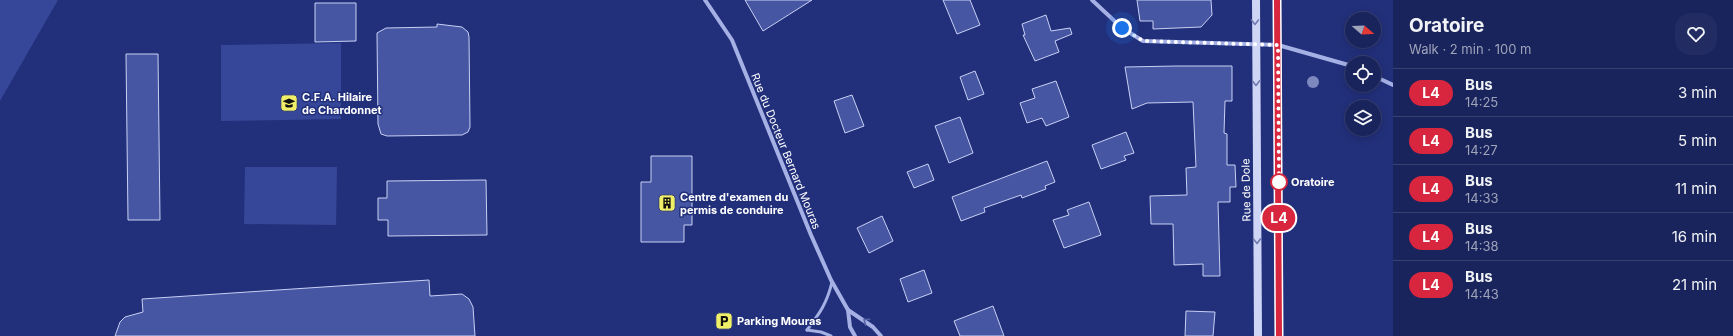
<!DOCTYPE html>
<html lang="en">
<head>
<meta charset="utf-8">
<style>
  :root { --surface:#1a245c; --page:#232c62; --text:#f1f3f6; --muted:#9fa4bb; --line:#384172 }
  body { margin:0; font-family:Inter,sans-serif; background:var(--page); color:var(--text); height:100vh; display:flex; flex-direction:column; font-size:15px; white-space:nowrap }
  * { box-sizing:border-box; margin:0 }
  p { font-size:13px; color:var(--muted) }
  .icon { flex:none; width:22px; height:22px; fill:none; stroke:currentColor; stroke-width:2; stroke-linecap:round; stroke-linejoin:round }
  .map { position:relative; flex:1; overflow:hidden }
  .panel { display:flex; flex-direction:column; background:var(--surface); width:340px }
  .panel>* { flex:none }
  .badge { padding:0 8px; border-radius:13px; font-size:14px; line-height:26px }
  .needle { width:26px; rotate:109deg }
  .tools { position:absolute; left:1345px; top:12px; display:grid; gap:8px }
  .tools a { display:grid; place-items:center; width:36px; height:36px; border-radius:50%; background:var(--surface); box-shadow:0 2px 10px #0003,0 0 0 1px var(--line); font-size:20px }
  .you { position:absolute; width:20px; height:20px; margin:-10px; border:3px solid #fff; border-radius:50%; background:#1a73e8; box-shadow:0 0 0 6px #1a73e833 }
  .map>.badge { position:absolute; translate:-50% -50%; box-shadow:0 0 0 2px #fff }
  .round { display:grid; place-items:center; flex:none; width:42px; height:42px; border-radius:16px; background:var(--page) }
  .headline { display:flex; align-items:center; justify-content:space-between; height:68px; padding:0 16px }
  h1 { font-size:19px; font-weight:700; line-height:30px }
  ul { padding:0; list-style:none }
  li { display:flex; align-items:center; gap:12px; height:48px; padding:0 16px; border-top:1px solid var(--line) }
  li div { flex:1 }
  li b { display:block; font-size:15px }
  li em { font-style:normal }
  li .badge { min-width:44px; font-weight:700; text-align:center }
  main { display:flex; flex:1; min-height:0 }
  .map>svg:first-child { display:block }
  .green { fill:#364799 }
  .building { fill:#4656a2; stroke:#c8d0f4 }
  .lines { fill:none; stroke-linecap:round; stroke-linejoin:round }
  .service { stroke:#a5b0e5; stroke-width:3 }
  .minor { stroke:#a5b0e5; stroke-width:4 }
  .secondary { stroke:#cfd5f5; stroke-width:8 }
  .tree { fill:#7d88be }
  .oneway { stroke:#707ab2 }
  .oneway2 { stroke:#5663a5 }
  .line-casing { stroke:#fff; stroke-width:9 }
  .line { stroke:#d7263d; stroke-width:6 }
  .walk { stroke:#fff; stroke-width:4; stroke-dasharray:0 7.2 }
  .stop-dot { fill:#fff; stroke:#d7263d; stroke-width:2 }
  .labels { text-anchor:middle; stroke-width:3; stroke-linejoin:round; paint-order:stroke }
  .poi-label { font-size:11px; font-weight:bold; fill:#fff; stroke:#22307b; text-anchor:start }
  .street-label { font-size:11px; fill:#fff; stroke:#22307b }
  .stop-label { font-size:11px; font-weight:bold; fill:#fff; stroke:#22307b; text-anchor:start }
</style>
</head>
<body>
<main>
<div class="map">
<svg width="1393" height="336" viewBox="0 0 1393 336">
  <rect width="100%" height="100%" fill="#22307b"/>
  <g class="green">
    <path d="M 0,0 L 58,0 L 0,101 Z"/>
    <path d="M 341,43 L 341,119 L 221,121 L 221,45 Z"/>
    <path d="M 245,167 L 337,167 L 336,225 L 244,224 Z"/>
  </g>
  <g class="building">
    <path d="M 745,0 L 812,0 L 763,31 Z"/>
    <path d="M 943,0 L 970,0 L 980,25 L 957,34 Z"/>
    <path d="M 1137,0 L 1211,0 L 1212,15 L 1201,27 L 1153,29 L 1153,21 L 1140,21 Z"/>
    <path d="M 315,3 L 356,3 L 356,41 L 315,42 Z"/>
    <path d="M 1046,15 L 1051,31 L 1070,28 L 1072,34 L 1055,41 L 1059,52 L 1035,61 L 1023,35 L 1025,35 L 1022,24 Z"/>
    <path d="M 437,24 L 462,27 L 468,32 L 469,37 L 470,127 L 468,132 L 462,135 L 387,136 L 381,134 L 378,124 L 377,33 L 386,28 L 437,27 Z"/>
    <path d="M 126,54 L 158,54 L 160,220 L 128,220 Z"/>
    <path d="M 1176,66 L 1232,66 L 1232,101 L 1225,101 L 1224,133 L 1227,134 L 1227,165 L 1235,165 L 1236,187 L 1230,187 L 1230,202 L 1218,202 L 1220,276 L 1203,276 L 1203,264 L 1174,265 L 1173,224 L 1151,224 L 1150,196 L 1187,195 L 1186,168 L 1196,167 L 1193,102 L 1147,103 L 1132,109 L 1125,67 Z"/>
    <path d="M 975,71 L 984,94 L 968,100 L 960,77 Z"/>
    <path d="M 1056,81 L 1069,117 L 1046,126 L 1042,118 L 1027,123 L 1020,103 L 1035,98 L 1032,89 Z"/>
    <path d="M 852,95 L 864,126 L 845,133 L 834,101 Z"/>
    <path d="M 960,117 L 973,153 L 949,163 L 935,126 Z"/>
    <path d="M 1126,132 L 1134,153 L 1124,156 L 1126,160 L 1101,169 L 1092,145 Z"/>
    <path d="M 651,156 L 692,156 L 692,225 L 684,225 L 684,242 L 641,242 L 641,182 L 651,182 Z"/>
    <path d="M 1047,161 L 1055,182 L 1045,186 L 1046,189 L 1022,198 L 1021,195 L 984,208 L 985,212 L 961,221 L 952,197 Z"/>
    <path d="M 928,164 L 934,180 L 914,188 L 907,172 Z"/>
    <path d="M 486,180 L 487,235 L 388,236 L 388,220 L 378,220 L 378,198 L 387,198 L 387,181 Z"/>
    <path d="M 1089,202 L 1101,235 L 1064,248 L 1053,220 L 1069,215 L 1067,210 Z"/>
    <path d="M 882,216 L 893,241 L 869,253 L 857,228 Z"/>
    <path d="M 924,270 L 932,293 L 908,302 L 900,279 Z"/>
    <path d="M 429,280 L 430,296 L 462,294 L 469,299 L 473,307 L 475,336 L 115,336 L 120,322 L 125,317 L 143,312 L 142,299 Z"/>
    <path d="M 993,306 L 1004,336 L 960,336 L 954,321 Z"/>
    <path d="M 1186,311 L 1215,312 L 1213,336 L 1185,336 Z"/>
  </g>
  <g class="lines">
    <g class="service">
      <path d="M 807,330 C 820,313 827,303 832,282"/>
      <path d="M 807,330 L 821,332 L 831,336"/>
    </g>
    <g class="minor">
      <path d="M 705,0 L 732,40 L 811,235 L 831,280 L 848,310 L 850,327 L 855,336"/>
      <path d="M 1092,0 L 1122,28 L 1143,41 L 1278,45 L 1352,66"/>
      <path d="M 1374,76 L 1393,85"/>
      <path d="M 848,310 L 873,327 L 881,336"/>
    </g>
    <g class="secondary">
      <path d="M 1256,0 L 1258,336"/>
      <path d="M 1277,0 L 1279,336"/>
    </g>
  </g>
  <circle class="tree" cx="1313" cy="82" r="6"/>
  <defs><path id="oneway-chevron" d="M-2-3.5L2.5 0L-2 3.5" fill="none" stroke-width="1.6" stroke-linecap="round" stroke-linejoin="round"/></defs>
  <g class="oneway">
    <use href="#oneway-chevron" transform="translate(1255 22) rotate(90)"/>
    <use href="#oneway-chevron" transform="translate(1256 83) rotate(89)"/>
    <use href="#oneway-chevron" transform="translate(1257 241) rotate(89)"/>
  </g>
  <use class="oneway2" href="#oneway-chevron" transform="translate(866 321) rotate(-143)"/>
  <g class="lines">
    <defs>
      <path id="line" d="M 1277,0 L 1279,336"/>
    </defs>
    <use href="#line" class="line-casing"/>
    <use href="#line" class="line"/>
    <path class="walk" d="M 1122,28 L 1143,41 L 1278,45 L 1279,182"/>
  </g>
  <defs>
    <symbol id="university-square" viewBox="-11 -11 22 22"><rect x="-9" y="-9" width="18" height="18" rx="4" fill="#f0ef68" stroke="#22307b"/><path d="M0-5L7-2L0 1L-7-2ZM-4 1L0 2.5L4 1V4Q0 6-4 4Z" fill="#111"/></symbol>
    <symbol id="building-square" viewBox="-11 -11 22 22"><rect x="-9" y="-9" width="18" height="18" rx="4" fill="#f0ef68" stroke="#22307b"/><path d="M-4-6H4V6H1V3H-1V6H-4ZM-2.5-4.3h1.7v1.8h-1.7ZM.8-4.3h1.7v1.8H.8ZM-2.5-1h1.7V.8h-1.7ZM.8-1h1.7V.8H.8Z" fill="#111"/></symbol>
    <symbol id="parking-square" viewBox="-11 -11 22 22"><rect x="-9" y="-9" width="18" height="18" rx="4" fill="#f0ef68" stroke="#22307b"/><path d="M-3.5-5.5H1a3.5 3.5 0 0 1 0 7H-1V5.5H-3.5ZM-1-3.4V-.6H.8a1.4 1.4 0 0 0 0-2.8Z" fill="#111"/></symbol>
  </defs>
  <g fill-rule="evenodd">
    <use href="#university-square" x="279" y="93" width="20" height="20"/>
    <use href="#building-square" x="657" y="193" width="20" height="20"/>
    <use href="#parking-square" x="714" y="311" width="20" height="20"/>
  </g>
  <circle class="stop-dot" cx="1279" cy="182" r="8"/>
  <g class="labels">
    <g class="poi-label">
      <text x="302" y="101">C.F.A. Hilaire<tspan x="302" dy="13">de Chardonnet</tspan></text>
      <text x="680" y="201">Centre d'examen du<tspan x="680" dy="13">permis de conduire</tspan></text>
      <text x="737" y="325">Parking Mouras</text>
    </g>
    <g class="street-label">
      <text transform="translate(786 151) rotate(68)" y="4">Rue du Docteur Bernard Mouras</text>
      <text transform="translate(1246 190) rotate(-91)" y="4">Rue de Dole</text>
    </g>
    <g class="stop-label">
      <text x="1291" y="186">Oratoire</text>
    </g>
  </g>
</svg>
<div class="tools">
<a><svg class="needle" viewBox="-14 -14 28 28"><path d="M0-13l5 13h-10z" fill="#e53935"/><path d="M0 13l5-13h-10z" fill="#9fa4bb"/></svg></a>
<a><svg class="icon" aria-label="locate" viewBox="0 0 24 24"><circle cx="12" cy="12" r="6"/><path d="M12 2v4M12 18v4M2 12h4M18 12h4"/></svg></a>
<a><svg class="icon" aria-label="layers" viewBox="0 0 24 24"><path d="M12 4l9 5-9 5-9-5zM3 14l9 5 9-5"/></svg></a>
</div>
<div class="you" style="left:1122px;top:28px"></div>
<b class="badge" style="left:1279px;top:218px;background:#d7263d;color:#fff">L4</b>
</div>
<section class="panel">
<div class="headline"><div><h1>Oratoire</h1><p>Walk · 2 min · 100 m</p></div><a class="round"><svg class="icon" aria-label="heart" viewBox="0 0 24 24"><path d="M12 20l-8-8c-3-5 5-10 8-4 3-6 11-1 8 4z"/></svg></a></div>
<ul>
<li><span class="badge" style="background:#d7263d;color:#fff">L4</span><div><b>Bus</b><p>14:25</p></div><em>3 min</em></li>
<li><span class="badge" style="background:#d7263d;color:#fff">L4</span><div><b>Bus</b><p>14:27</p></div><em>5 min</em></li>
<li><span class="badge" style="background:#d7263d;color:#fff">L4</span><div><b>Bus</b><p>14:33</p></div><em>11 min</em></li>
<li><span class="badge" style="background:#d7263d;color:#fff">L4</span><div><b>Bus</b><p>14:38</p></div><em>16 min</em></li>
<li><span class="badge" style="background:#d7263d;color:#fff">L4</span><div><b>Bus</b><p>14:43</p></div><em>21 min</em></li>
</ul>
</section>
</main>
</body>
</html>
